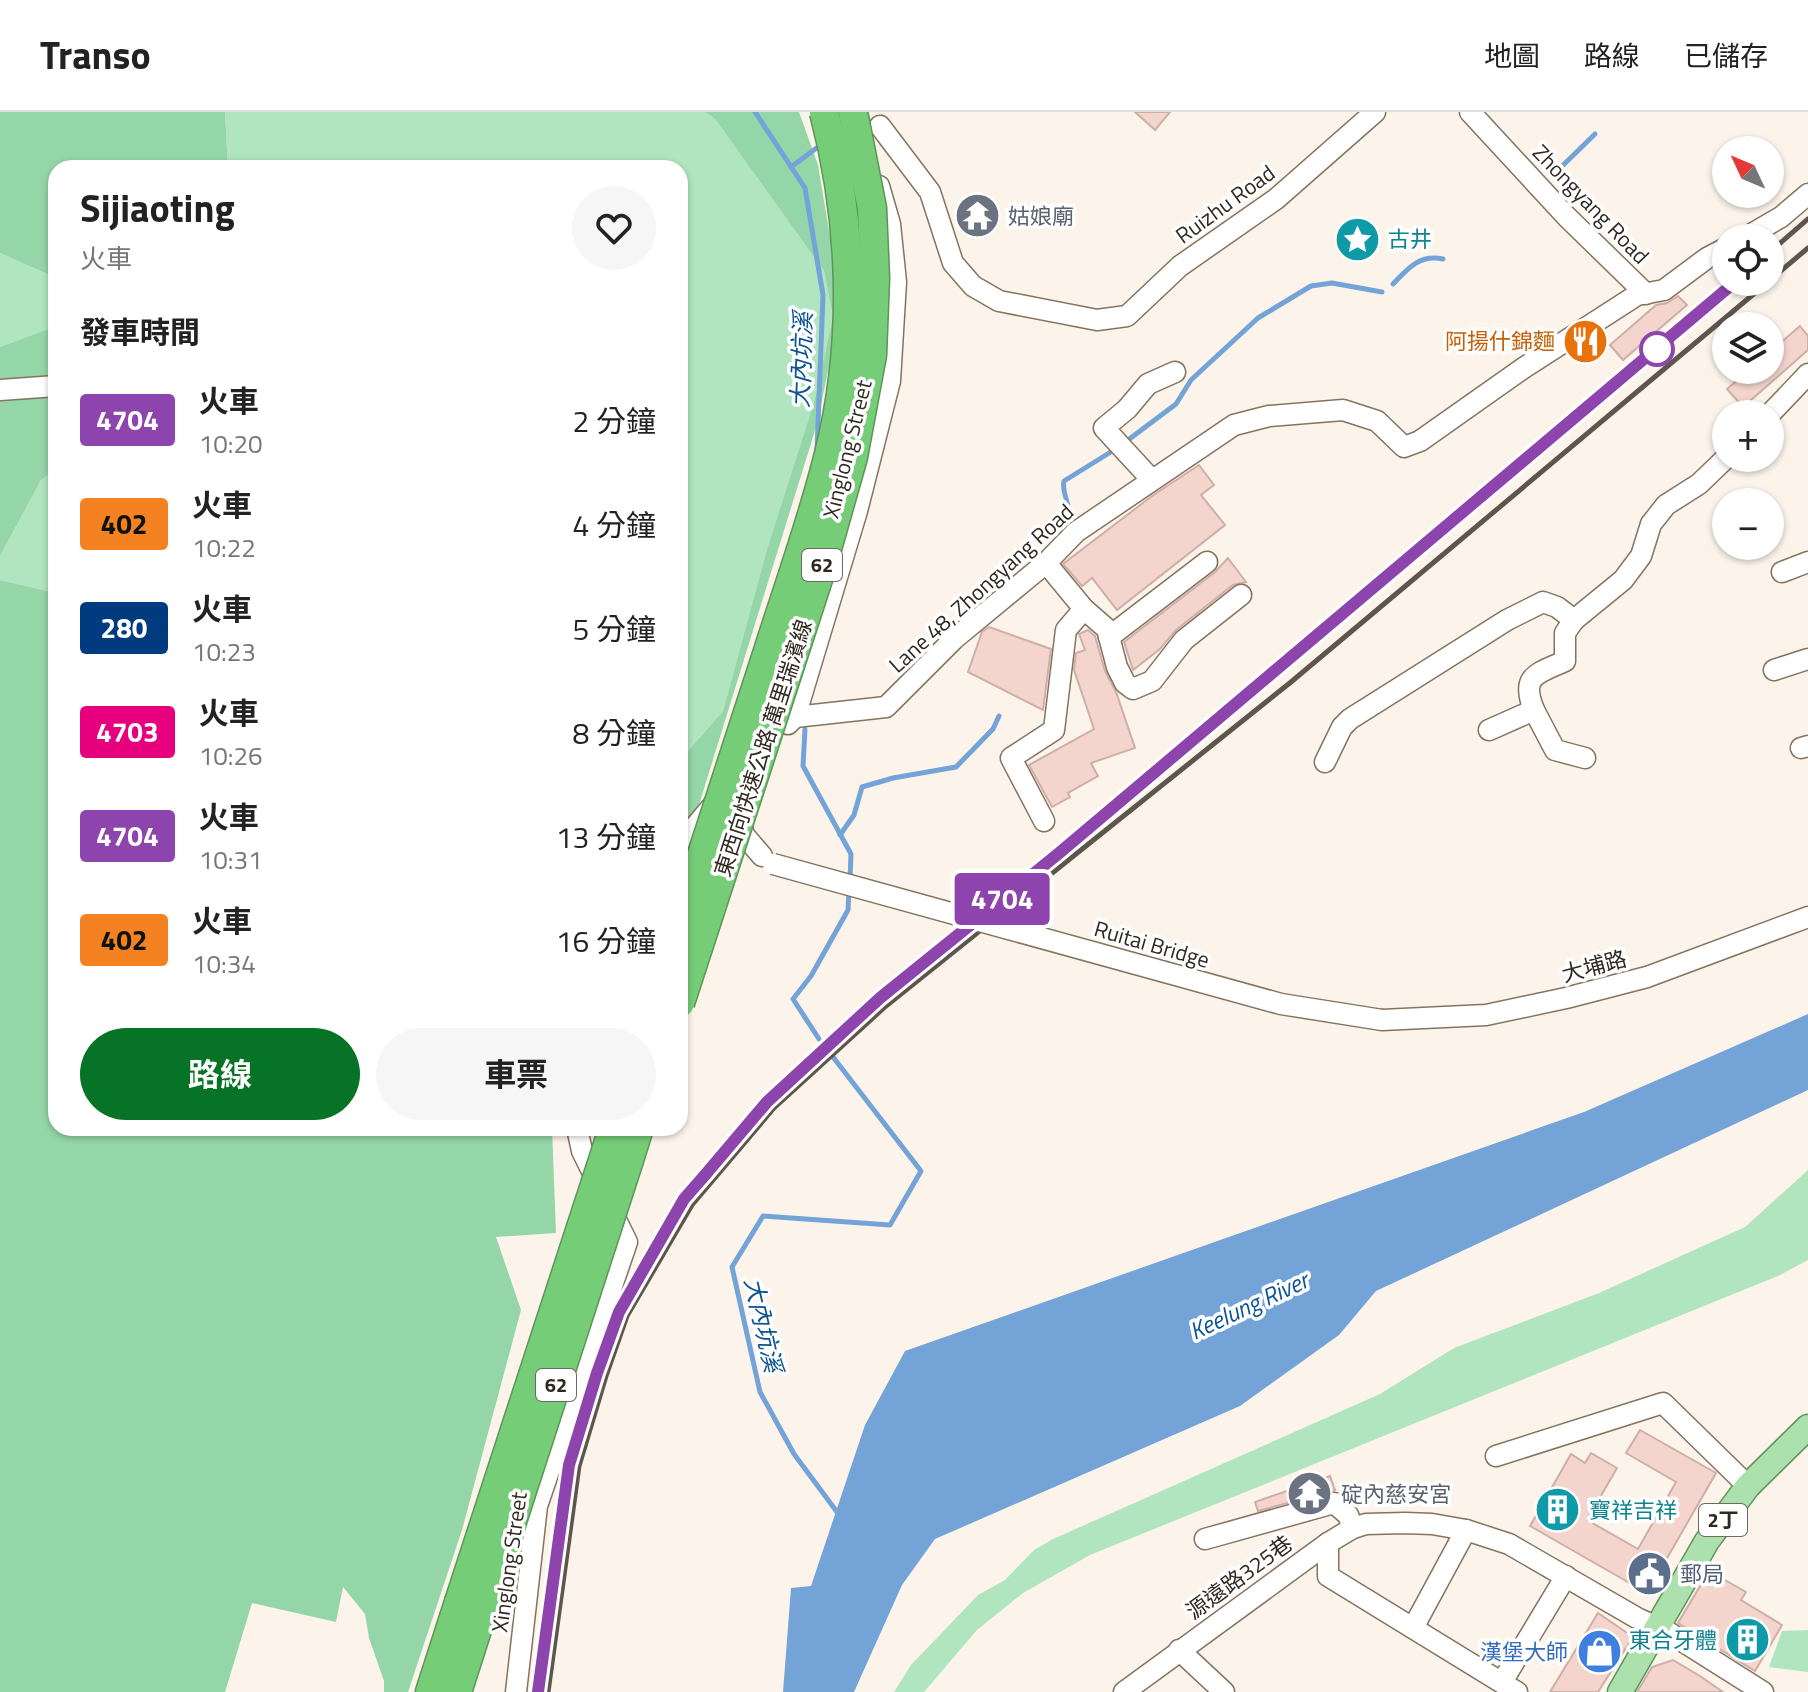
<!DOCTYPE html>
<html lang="zh-TW">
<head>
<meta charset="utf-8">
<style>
  :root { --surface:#fff; --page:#f6f6f6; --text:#222; --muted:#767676; --line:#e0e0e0; --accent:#077326 }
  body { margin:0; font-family:"Titillium Web","Noto Sans TC",sans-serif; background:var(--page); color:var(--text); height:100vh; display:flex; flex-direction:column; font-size:30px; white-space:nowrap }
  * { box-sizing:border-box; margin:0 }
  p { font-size:26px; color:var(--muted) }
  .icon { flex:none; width:44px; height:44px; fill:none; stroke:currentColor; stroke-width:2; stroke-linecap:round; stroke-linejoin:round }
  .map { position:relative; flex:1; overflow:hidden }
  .drawer { position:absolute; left:48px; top:48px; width:640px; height:976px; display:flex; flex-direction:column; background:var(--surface); border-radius:24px; box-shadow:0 2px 6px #0004 }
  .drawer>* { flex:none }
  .badge { padding:0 16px; border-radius:6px; font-size:28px; line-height:52px }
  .needle { width:52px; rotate:314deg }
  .controls { position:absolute; left:1712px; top:24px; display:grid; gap:16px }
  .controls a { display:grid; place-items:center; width:72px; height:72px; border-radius:50%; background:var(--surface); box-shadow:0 2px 6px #0004; font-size:40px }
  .map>.badge { position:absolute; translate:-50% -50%; box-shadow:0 0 0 4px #fff }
  h2 { padding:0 32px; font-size:30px; line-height:72px }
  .round { display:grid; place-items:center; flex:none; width:84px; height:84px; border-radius:42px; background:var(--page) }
  .summary { display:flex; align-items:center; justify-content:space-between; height:136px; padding:0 32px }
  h1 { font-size:38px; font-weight:700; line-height:60px }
  .primary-button { display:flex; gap:16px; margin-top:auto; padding:16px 32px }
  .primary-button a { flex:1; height:92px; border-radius:48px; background:var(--accent); color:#fff; font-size:32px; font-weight:700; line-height:92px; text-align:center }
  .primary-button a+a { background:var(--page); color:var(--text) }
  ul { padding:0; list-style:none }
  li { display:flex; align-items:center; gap:24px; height:104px; padding:0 32px }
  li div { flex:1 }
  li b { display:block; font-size:30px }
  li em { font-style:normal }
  li .badge { min-width:88px; font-weight:700; text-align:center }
  header { display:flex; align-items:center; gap:48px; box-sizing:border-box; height:112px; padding:0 40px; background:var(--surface); border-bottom:2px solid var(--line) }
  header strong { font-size:38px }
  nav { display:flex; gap:44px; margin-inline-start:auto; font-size:28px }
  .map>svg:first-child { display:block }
  .green { fill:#b0e5bf }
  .forest { fill:#94d6a8 }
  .water { fill:#74a3d8 }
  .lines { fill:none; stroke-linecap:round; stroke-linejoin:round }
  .stream { stroke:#74a3d8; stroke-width:5 }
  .building { fill:#f4d5ce; stroke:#ceafa8; stroke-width:2 }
  .minor-casing { stroke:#85735e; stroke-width:23 }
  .major-casing { stroke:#5d9459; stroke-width:27 }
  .highway-casing { stroke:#5d9459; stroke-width:31 }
  .minor { stroke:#fff; stroke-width:20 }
  .major { stroke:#ace1ad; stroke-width:24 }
  .highway { stroke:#75cd77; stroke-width:28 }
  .rail { stroke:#5d564d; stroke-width:5 }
  .minor-bridge-casing { stroke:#85735e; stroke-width:23; stroke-linecap:butt }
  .highway-bridge-casing { stroke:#5d9459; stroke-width:31; stroke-linecap:butt }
  .minor-bridge { stroke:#fff; stroke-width:20 }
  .highway-bridge { stroke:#75cd77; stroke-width:28 }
  .line-casing { stroke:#fff; stroke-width:18 }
  .line { stroke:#8e44ad; stroke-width:12 }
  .stop-dot { fill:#fff; stroke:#8e44ad; stroke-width:4 }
  .labels { text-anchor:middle; stroke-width:7; stroke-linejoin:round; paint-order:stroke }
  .shield { fill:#fff; stroke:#6e6963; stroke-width:2 }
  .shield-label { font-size:20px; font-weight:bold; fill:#302920 }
  .street-label { font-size:22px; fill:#302920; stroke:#fff }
  .worship-label { font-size:22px; fill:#5b616d; stroke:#fff; text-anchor:start }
  .culture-label { font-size:22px; fill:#0d838f; stroke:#fff; text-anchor:start }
  .food-label { font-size:22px; fill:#c56008; stroke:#fff; text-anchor:end }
  .service-label { font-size:22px; fill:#4e5e75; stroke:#fff; text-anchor:start }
  .shop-label { font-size:22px; fill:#366cbe; stroke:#fff; text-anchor:end }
  .water-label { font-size:24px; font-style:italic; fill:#0b5393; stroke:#fff }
</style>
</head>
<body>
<header>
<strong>Transo</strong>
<nav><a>地圖</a><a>路線</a><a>已儲存</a></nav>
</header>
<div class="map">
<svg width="1808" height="1580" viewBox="0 0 1808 1580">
  <rect width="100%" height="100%" fill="#fcf4eb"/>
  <g class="green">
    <path d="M 225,0 L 705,0 L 715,7 L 824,159 L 833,205 L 814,290 L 767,437 L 723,599 L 680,648 L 680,56 L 228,56 Z"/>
    <path d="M 0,141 L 56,166 L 56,214 L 0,235 Z"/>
    <path d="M 56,358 L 56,481 L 0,468 L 0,444 L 41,368 Z"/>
    <path d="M 1808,1058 L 1808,1148 L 1778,1164 L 1090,1443 L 1023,1481 L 977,1518 L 924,1580 L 894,1580 L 911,1553 L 978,1483 L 1005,1468 L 1034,1438 L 1053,1427 L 1380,1282 L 1454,1236 L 1599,1181 L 1745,1115 Z"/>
    <path d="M 1808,1518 L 1808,1560 L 1769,1555 L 1782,1519 Z"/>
  </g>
  <g class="forest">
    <path d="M 0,0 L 225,0 L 228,56 L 56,56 L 56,166 L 0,141 Z"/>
    <path d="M 705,0 L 799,0 L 818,53 L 834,148 L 838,211 L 817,312 L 680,754 L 680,648 L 723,599 L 767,437 L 814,290 L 833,205 L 824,159 L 715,7 Z"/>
    <path d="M 56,214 L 56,358 L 41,368 L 0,444 L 0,235 Z"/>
    <path d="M 0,468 L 56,481 L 56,1016 L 552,1016 L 556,1121 L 496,1125 L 521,1198 L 462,1418 L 408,1580 L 384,1580 L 384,1569 L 369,1526 L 365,1502 L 343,1475 L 336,1510 L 252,1491 L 225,1580 L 0,1580 Z"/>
  </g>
  <path class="water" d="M 1808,902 L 1808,978 L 1376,1179 L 1339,1223 L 1240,1294 L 935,1427 L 902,1473 L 854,1580 L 783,1580 L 791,1476 L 811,1474 L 865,1313 L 905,1239 L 1584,1000 Z"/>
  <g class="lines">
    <g class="stream">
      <path d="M 755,0 L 805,76 L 823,183 L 817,338"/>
      <path d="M 791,55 L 822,32"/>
      <path d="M 1552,64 L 1595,22"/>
      <path d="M 1393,172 C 1408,156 1420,142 1443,147"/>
      <path d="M 1124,331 L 1176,292 L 1191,268 L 1258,206 L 1311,174 L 1332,171 L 1382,180"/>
      <path d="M 1068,405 C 1071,390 1061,382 1064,369 L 1114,338"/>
      <path d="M 805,617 L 803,654 L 851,742 L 850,768"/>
      <path d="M 840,723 L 854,703 L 862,675 L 893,666 L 956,655 L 993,617 L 999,604"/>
      <path d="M 819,927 L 793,887 L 811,864 L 848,798 L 849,778"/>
      <path d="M 833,945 L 921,1059 L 890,1113 L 763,1104 L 732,1155 L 760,1280 L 794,1342 L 840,1404"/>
    </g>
  </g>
  <g class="building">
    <path d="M 1135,0 L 1170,0 L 1155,18 Z"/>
    <path d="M 982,94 L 986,108 L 971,113 L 967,100 Z"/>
    <path d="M 1678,184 L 1687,193 L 1623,248 L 1610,233 L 1656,193 L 1667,191 Z"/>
    <path d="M 1800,214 L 1808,224 L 1808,238 L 1743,295 L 1727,277 L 1749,258 L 1770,258 L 1770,240 Z"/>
    <path d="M 1199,353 L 1214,373 L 1201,383 L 1225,413 L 1117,498 L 1092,466 L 1082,474 L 1063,452 L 1152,384 Z"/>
    <path d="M 1228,446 L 1246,470 L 1233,473 L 1176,518 L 1160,537 L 1133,558 L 1124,530 L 1215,460 Z"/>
    <path d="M 989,515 L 1051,537 L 1043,598 L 968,560 L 982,520 Z"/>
    <path d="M 1088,518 L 1095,524 L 1105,559 L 1116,580 L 1135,636 L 1091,651 L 1098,664 L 1068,681 L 1070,685 L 1052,695 L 1029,653 L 1094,617 L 1074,558 L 1076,541 L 1085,538 L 1079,522 Z"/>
    <path d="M 1640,1318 L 1716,1361 L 1647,1481 L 1530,1414 L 1571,1342 L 1585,1351 L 1591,1341 L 1617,1356 L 1587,1408 L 1638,1437 L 1676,1370 L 1626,1341 Z"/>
    <path d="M 1330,1364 L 1335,1378 L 1258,1399 L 1255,1390 Z"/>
    <path d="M 1709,1459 L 1746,1480 L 1741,1488 L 1782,1513 L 1755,1559 L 1678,1511 Z"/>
    <path d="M 1598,1501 L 1633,1525 L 1598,1580 L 1550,1580 Z"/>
    <path d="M 1673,1548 L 1700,1564 L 1723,1580 L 1637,1580 L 1652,1555 Z"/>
  </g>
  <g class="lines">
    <defs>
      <g id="minor">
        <path d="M 1470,0 L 1567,105 L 1646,182"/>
        <path d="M 880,14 L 930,80 L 953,151 L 973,174 L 999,189 L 1097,208 L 1127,204 L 1180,154 L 1276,87 L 1375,0"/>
        <path d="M 1745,126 L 1781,105 L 1808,82"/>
        <path d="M 0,278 L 56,274"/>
        <path d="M 1770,302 L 1808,262"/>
        <path d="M 1151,367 L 1104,316 L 1127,297 L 1148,272 L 1175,260"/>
        <path d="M 1046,451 L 1084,497 L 1107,517 L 1117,555 L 1125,571 L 1133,577 L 1152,569 L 1184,528 L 1241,483"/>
        <path d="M 1782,460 L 1808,450"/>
        <path d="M 1109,525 L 1207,450"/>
        <path d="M 1774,558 L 1808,547"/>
        <path d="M 1534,598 L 1555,638 L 1585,646"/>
        <path d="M 795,605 L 886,595 L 954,527 L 1046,451 L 1076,420 L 1234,313 L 1269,304 L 1343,298 L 1377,309 L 1404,335 L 1420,329 L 1525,255 L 1637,183 L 1664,178 L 1707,146 L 1726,136"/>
        <path d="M 788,612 L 795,605 L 857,399 L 890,269 L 896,170 L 890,112 L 879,74"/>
        <path d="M 1489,618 L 1534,598 C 1520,563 1537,562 1565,549 L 1565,521 L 1574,508"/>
        <path d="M 1801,636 L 1808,634"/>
        <path d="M 1325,650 L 1342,615 L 1350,607 L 1507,508 L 1543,490 L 1557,495 L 1574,508 L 1623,468 L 1641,444 L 1651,412 L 1666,393 L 1699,372 L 1726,346"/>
        <path d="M 739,703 L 744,723 L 762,744"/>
        <path d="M 1044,709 L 1011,646 L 1054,618 L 1066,518 L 1084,497"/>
        <path d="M 680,728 L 688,723 L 715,691"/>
        <path d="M 1382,908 L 1486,903 L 1566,886 L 1647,865 L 1808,805"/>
        <path d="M 1496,1344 L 1663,1291 L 1748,1374"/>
        <path d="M 1205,1427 L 1334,1391 L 1348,1403 L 1353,1416"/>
        <path d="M 1328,1431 L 1328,1464 L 1517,1580"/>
        <path d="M 1413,1516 L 1466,1418"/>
        <path d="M 1179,1538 L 1224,1580"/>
        <path d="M 1502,1570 L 1566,1464"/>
        <path d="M 516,1580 L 537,1394 L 627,1130 L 582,1039 L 577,1016"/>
        <path d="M 1124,1580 L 1328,1431 L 1353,1416 L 1366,1412 L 1405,1411 L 1432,1412 L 1466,1418 L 1509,1432 L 1637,1506 L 1668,1520 L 1763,1580"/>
      </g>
      <path id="major" d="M 1620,1580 L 1707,1429 L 1748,1374 L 1808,1315"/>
      <g id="highway">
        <path d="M 606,1039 L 613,1016"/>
        <path d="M 629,1048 L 639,1016"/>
        <path d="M 430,1580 L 459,1490"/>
        <path d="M 457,1580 L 483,1499"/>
      </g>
    </defs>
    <use href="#minor" class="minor-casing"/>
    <use href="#major" class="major-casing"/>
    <use href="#highway" class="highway-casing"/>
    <use href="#minor" class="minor"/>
    <use href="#major" class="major"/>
    <use href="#highway" class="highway"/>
    <g class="rail">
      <path d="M 1770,140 L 1808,107"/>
      <path d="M 1770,168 L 1808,136"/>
      <path d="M 1090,714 L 1735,170"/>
      <path d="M 548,1580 L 579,1354 L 606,1264 L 627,1204 L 692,1093 L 774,996 L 886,894 L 1291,570 L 1768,170"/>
    </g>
    <defs>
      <path id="minor-bridge" d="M 773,752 L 1281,892 L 1382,908"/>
      <g id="highway-bridge">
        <path d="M 680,810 C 710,718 740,625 770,533 C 790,470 813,407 829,342 C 857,231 853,110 824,0"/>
        <path d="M 680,891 L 821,458 L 853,345 L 872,243 L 875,166 L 872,96 L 853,0"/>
        <path d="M 459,1490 L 606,1039"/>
        <path d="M 483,1499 L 629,1048"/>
      </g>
    </defs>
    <use href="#minor-bridge" class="minor-bridge-casing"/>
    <use href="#highway-bridge" class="highway-bridge-casing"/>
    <use href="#minor-bridge" class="minor-bridge"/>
    <use href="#highway-bridge" class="highway-bridge"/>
  </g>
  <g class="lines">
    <defs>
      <path id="line" d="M 538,1580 L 569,1353 L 597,1261 L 619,1200 L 684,1087 L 705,1063 L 767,990 L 880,886 L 1058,742 L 1735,170"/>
    </defs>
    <use href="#line" class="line-casing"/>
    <use href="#line" class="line"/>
  </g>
  <defs>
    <symbol id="temple-disc" viewBox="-11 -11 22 22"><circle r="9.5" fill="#6b7280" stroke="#fff"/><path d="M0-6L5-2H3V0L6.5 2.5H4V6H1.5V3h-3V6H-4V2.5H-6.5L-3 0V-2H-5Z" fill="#fff"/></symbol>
    <symbol id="sight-disc" viewBox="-11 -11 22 22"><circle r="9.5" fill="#0f9aa8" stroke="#fff"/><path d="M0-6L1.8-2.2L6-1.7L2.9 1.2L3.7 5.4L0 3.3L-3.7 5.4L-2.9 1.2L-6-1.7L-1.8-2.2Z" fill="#fff"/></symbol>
    <symbol id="restaurant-disc" viewBox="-11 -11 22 22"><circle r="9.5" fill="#e8710a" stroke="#fff"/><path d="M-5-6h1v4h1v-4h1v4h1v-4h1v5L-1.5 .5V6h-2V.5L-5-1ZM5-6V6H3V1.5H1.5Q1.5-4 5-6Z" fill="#fff"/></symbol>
    <symbol id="building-disc" viewBox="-11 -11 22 22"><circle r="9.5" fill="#0f9aa8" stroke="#fff"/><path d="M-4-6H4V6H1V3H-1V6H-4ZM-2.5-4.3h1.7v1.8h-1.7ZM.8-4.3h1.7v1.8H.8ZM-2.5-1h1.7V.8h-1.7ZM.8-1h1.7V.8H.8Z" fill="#fff"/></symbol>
    <symbol id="civic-disc" viewBox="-11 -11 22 22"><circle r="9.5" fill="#5c6f8a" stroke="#fff"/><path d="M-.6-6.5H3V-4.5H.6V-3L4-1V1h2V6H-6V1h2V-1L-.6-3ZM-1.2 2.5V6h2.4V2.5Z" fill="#fff"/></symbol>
    <symbol id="shop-disc" viewBox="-11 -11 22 22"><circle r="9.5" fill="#3f7fe0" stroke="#fff"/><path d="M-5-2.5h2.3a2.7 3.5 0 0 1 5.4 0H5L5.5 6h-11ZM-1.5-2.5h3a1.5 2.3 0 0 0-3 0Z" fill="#fff"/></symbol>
  </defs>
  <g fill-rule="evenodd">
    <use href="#temple-disc" x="952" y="78" width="51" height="51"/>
    <use href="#sight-disc" x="1332" y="102" width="51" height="51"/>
    <use href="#restaurant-disc" x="1560" y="204" width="51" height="51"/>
    <use href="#temple-disc" x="1284" y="1356" width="51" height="51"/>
    <use href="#building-disc" x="1532" y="1372" width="51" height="51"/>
    <use href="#civic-disc" x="1624" y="1436" width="51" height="51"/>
    <use href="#building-disc" x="1722" y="1502" width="51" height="51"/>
    <use href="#shop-disc" x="1574" y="1514" width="51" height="51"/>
  </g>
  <circle class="stop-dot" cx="1657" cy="237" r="16"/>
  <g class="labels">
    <g class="shield">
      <rect x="802" y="437" width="40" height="32" rx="6"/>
      <rect x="536" y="1257" width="40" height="32" rx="6"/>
      <rect x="1699" y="1392" width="48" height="32" rx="6"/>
    </g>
    <g class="shield-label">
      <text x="822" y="460">62</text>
      <text x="556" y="1280">62</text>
      <text x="1723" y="1415">2丁</text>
    </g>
    <g class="street-label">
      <text transform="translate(1225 92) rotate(-36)" y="8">Ruizhu Road</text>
      <text transform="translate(1591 92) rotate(46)" y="8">Zhongyang Road</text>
      <text transform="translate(847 337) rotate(-76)" y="8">Xinglong Street</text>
      <text transform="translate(981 476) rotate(-42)" y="8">Lane 48, Zhongyang Road</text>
      <text transform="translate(763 636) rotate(-72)" y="8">東西向快速公路 萬里瑞濱線</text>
      <text transform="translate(1152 832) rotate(16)" y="8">Ruitai Bridge</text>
      <text transform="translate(1594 854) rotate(-15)" y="8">大埔路</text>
      <text transform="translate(509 1450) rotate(-82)" y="8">Xinglong Street</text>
      <text transform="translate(1239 1465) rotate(-36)" y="8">源遠路325巷</text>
    </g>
    <g class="worship-label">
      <text x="1008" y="112">姑娘廟</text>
      <text x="1341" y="1390">碇內慈安宮</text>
    </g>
    <g class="culture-label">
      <text x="1388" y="135">古井</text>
      <text x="1589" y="1406">寶祥吉祥</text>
      <text x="1717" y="1536" text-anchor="end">東合牙體</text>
    </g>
    <g class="food-label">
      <text x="1555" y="237">阿揚什錦麵</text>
    </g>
    <g class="service-label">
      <text x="1680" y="1470">郵局</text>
    </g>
    <g class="shop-label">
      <text x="1568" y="1548">漢堡大師</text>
    </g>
    <g class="water-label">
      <text transform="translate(802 248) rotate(-88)" y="8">大內坑溪</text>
      <text transform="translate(1249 1194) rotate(-25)" y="8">Keelung River</text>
      <text transform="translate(763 1213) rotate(77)" y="8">大內坑溪</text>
    </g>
  </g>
</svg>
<div class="controls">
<a><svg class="needle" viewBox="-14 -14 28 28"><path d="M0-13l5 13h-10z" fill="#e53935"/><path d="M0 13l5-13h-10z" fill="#767676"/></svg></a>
<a><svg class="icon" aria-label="locate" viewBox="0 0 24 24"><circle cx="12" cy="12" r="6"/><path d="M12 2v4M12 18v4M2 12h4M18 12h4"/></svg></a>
<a><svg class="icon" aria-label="layers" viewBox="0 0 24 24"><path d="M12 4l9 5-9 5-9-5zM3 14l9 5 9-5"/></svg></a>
<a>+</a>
<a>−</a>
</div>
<b class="badge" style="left:1002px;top:787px;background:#8e44ad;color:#fff">4704</b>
<section class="drawer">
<div class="summary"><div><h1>Sijiaoting</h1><p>火車</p></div><a class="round"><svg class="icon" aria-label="heart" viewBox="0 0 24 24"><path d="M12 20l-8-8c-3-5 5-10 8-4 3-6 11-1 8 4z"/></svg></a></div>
<h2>發車時間</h2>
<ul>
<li><span class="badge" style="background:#8e44ad;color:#fff">4704</span><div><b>火車</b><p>10:20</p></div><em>2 分鐘</em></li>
<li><span class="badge" style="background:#f58220;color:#111">402</span><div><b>火車</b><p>10:22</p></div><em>4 分鐘</em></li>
<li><span class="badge" style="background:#003b80;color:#fff">280</span><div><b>火車</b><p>10:23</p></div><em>5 分鐘</em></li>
<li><span class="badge" style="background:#e6007e;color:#fff">4703</span><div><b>火車</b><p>10:26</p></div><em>8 分鐘</em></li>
<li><span class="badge" style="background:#8e44ad;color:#fff">4704</span><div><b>火車</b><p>10:31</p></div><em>13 分鐘</em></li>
<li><span class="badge" style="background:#f58220;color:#111">402</span><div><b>火車</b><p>10:34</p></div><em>16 分鐘</em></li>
</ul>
<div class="primary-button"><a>路線</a><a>車票</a></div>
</section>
</div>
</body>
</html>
